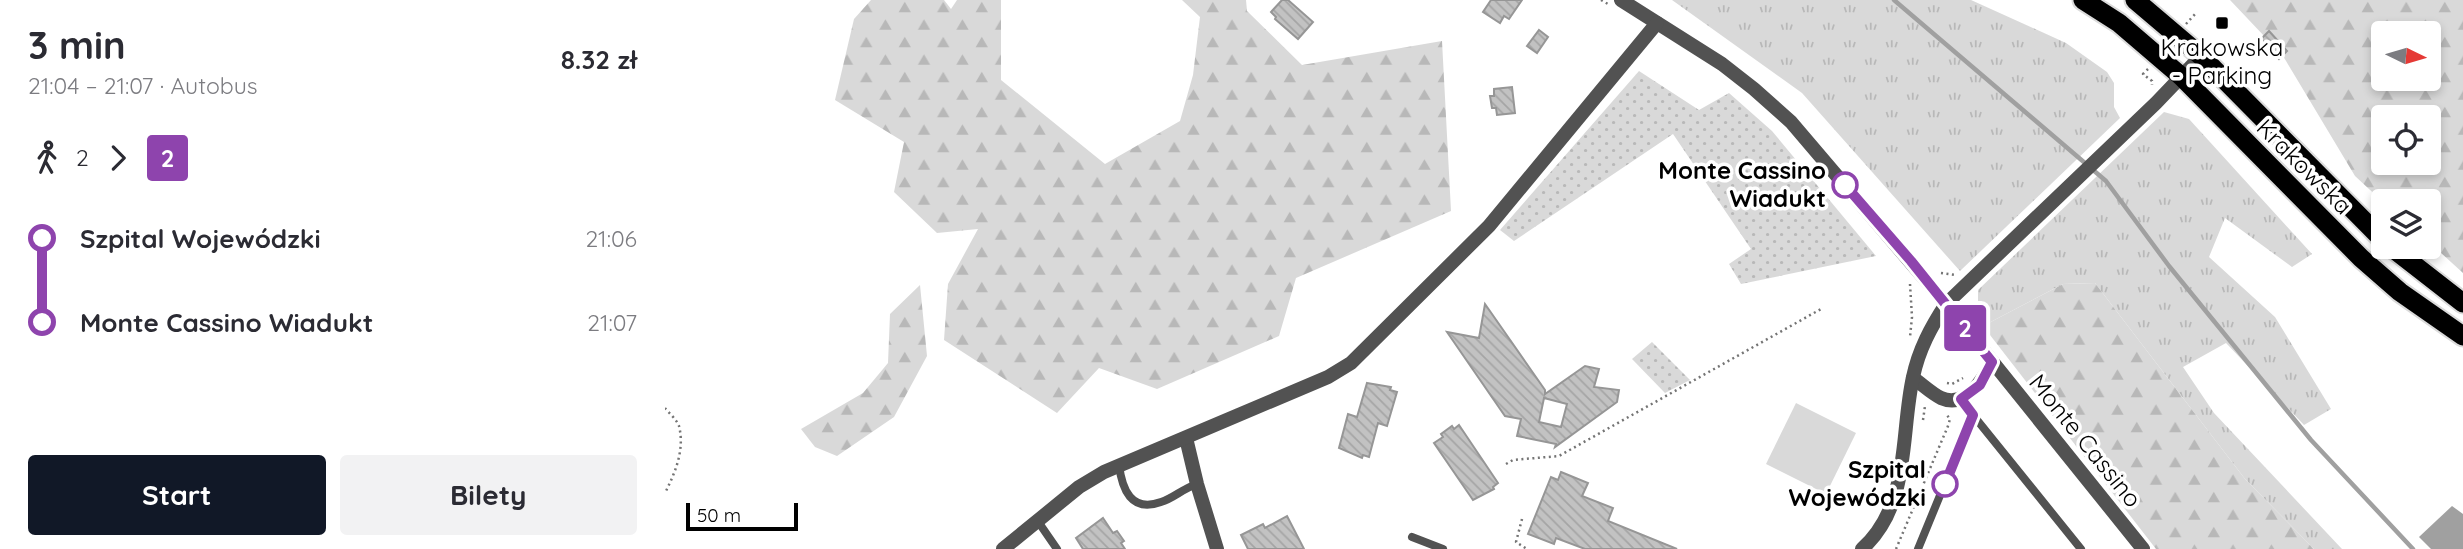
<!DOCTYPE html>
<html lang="pl">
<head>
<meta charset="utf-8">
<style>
  :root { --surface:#fff; --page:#f2f2f3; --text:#2b2b33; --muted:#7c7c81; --accent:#111827 }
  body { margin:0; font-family:Quicksand,sans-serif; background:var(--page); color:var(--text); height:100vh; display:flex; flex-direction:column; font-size:26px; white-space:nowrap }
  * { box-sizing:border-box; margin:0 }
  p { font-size:23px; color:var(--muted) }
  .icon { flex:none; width:38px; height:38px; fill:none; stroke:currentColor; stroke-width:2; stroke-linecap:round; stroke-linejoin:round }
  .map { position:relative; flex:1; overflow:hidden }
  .drawer { display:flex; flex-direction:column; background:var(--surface); width:665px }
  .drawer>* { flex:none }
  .badge { padding:0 14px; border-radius:5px; font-size:24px; line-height:46px }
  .needle { width:46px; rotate:95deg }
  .fabs { position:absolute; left:1706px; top:21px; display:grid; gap:14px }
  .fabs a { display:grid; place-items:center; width:70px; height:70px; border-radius:7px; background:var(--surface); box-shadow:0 4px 10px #0003; font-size:35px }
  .scale { position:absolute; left:21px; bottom:18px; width:112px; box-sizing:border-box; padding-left:7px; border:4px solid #000; border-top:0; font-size:19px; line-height:24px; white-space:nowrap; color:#000; -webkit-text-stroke:5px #fff; paint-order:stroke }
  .map>.badge { position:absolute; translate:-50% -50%; box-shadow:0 0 0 4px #fff }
  .legs { display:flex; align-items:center; gap:10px; height:77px; padding:0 28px; font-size:23px }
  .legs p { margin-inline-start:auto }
  .head { display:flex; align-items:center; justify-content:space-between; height:119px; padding:0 28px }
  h1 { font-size:38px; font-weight:700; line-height:52px }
  .primary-button { display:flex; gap:14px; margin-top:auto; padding:14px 28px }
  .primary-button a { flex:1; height:80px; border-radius:7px; background:var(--accent); color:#fff; font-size:28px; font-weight:700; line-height:80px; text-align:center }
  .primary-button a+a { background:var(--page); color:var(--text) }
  ul { padding:0 28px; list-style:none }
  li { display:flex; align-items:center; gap:24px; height:84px; font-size:26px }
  li i { display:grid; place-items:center; width:10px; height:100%; margin:0 9px; background:currentColor }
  li i::after { content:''; width:18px; height:18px; margin:-9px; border:5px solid; border-radius:50%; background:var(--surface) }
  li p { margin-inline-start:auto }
  li:first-child i { background:linear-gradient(#0000 50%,currentColor 0) }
  li:last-child i { background:linear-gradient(currentColor 50%,#0000 0) }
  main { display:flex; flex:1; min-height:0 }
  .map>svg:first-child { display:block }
  .grass { fill:url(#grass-tufts) }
  .forest { fill:url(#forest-firs); fill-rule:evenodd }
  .park { fill:url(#park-dots) }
  .pitch { fill:#d9d9d9 }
  .water { fill:#a0a0a0 }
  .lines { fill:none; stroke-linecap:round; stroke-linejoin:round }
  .stream { stroke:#a0a0a0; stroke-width:4.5 }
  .building { fill:url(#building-back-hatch); stroke:#969696; stroke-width:2; fill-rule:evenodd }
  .trunk-casing { stroke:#dbdbdb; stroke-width:23 }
  .path { stroke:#747474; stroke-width:2.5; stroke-dasharray:2 3.5; stroke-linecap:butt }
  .service { stroke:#525252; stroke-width:8 }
  .minor { stroke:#525252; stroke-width:14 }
  .trunk { stroke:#000; stroke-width:19 }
  .line-1-casing { stroke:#fff; stroke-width:16 }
  .line-1 { stroke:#8e44ad; stroke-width:10 }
  .poi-dot { fill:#000; stroke:#fff; stroke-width:2.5 }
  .stop-1-dot { fill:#fff; stroke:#8e44ad; stroke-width:3.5 }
  .labels { text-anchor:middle; stroke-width:7; stroke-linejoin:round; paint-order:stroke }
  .poi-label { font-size:24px; fill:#000; stroke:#fff }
  .street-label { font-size:24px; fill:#000; stroke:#fff }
  .stop-label { font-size:24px; font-weight:bold; fill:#000; stroke:#fff; text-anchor:end }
</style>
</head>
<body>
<main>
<section class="drawer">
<div class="head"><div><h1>3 min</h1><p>21:04 – 21:07 · Autobus</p></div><b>8.32 zł</b></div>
<div class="legs"><svg class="icon" aria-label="walk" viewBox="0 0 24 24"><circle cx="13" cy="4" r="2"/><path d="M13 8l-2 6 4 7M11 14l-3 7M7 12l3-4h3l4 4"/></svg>2<svg class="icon" aria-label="forward" viewBox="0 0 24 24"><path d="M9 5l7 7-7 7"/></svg><b class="badge" style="background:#8e44ad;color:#fff">2</b></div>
<ul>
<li><i style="color:#8e44ad"></i><b>Szpital Wojewódzki</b><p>21:06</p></li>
<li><i style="color:#8e44ad"></i><b>Monte Cassino Wiadukt</b><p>21:07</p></li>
</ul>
<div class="primary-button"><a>Start</a><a>Bilety</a></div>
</section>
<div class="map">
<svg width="1798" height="549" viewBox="0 0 1798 549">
  <defs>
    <pattern id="grass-tufts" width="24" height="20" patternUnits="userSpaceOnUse" patternTransform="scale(1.75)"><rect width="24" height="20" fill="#d9d9d9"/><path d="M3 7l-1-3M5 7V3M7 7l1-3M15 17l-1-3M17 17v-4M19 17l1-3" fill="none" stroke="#b8b8b8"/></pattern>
    <pattern id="forest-firs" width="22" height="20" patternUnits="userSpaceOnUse" patternTransform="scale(1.75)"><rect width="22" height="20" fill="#d9d9d9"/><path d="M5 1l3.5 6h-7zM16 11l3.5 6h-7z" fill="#b8b8b8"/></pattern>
    <pattern id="park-dots" width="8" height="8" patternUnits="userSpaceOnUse" patternTransform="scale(1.75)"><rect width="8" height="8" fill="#d9d9d9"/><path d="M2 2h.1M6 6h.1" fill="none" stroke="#b8b8b8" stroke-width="1.8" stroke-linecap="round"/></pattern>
    <pattern id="building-back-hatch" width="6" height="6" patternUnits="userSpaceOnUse" patternTransform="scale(1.75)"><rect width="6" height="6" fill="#c2c2c2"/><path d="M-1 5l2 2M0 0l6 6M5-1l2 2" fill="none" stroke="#a5a5a5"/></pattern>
  </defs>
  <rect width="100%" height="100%" fill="#fff"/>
  <g class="grass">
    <path d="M 1007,0 L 1306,0 L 1401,43 L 1442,72 L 1449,83 L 1449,107 L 1455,118 L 1295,271 L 1137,93 Z"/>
    <path d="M 1499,112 L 1524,119 L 1647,254 L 1627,267 L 1560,218 L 1544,257 L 1610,317 L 1666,409 L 1639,425 L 1561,343 L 1518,367 L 1549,413 L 1677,549 L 1649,549 L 1580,479 L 1430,283 L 1398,284 L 1318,326 L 1313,318 L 1313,290 Z"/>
  </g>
  <g class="forest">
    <path d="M 206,0 L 279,0 L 286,9 L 292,0 L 336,0 L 336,80 L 440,164 L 515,121 L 528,75 L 535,17 L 517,0 L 581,0 L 582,11 L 637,65 L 777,41 L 786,211 L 631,278 L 614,336 L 492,389 L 434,368 L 392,413 L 279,340 L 283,284 L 313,229 L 272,233 L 229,192 L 239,142 L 170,100 L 189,19 Z"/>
    <path d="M 1565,0 L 1798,0 L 1798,273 L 1764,242 L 1764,201 L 1718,202 L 1690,176 L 1618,56 ZM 1718,33 L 1764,33 L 1764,79 L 1718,79 ZM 1718,117 L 1764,117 L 1764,163 L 1718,163 Z"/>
    <path d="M 1430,283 L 1580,479 L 1649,549 L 1491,549 L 1318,326 L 1398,284 Z"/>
    <path d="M 255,285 L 262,356 L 229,417 L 172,456 L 150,447 L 136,429 L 198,393 L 223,363 L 225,314 Z"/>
  </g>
  <g class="park">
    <path d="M 974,71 L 1034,110 L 1064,93 L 1107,131 L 1211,256 L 1076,284 L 1064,264 L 1086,249 L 1008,134 L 849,241 L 835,230 Z"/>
    <path d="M 987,342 L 1025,380 L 1000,393 L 967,359 Z"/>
  </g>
  <path class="pitch" d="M 1131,403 L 1191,433 L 1161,494 L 1101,464 Z"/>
  <path class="water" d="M 1787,506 L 1798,514 L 1798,549 L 1766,549 L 1754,537 Z"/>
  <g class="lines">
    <path class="stream" d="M 1229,0 L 1441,181 L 1504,266 L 1646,440 L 1748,549"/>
  </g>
  <g class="building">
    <path d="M 617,0 L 623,0 L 648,22 L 633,39 L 610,19 L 611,17 L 606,12 Z"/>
    <path d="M 826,0 L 857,0 L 844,19 L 839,16 L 835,23 L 818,12 Z"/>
    <path d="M 874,30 L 883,37 L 872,53 L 862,46 Z"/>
    <path d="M 1604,31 L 1622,51 L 1614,59 L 1596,39 Z"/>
    <path d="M 847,87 L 850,113 L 832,115 L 831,108 L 827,108 L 825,96 L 829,96 L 829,89 Z"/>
    <path d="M 820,304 L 880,390 L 880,394 L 920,366 L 934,369 L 929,387 L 954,390 L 952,402 L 890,447 L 891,444 L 852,436 L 856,419 L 840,416 L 782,332 L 814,338 ZM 879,398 L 902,404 L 896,427 L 874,422 Z"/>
    <path d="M 702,383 L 726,387 L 725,390 L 732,392 L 722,426 L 713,423 L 704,457 L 698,455 L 697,458 L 674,448 L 683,414 L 692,417 Z"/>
    <path d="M 794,425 L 833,483 L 828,487 L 829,489 L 808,500 L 769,443 L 778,437 L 776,434 L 787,426 L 789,429 Z"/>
    <path d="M 896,472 L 923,483 L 917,496 L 948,508 L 943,521 L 1012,549 L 920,549 L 891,538 L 889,544 L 863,534 L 886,477 L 893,480 Z"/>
    <path d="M 622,516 L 639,549 L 583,549 L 576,535 L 598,524 L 600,528 Z"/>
    <path d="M 438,518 L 448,533 L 452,531 L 459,541 L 456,543 L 460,549 L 418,549 L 411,538 Z"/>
  </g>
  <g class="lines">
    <defs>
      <g id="trunk">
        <path d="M 1418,0 L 1454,23 L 1517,77 L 1696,258 L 1735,292 L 1798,336"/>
        <path d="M 1470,0 L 1536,56 L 1718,240"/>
        <path d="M 1726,247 L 1798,303"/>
      </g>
    </defs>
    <use href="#trunk" class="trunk-casing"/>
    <g class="path">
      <path d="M 936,0 L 943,4"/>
      <path d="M 1521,24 L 1532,12"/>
      <path d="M 1483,69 L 1478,74 L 1487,81 L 1487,85"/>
      <path d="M 1276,273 L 1290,275"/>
      <path d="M 1245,284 L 1247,317 L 1245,337"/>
      <path d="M 1282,383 L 1287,384 L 1298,378"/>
      <path d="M 0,408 C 4,413 12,420 14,426 C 20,450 10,473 0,493"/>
      <path d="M 1258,420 L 1260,406"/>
      <path d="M 841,464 L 848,460 L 894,456 L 1156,309"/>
      <path d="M 857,519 L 851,542 L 862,549"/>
      <path d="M 1231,549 L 1283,426 L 1285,419 L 1281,414"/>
    </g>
    <g class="service">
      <path d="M 1308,415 L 1416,549"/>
      <path d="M 454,465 C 457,489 466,513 496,502 C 509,498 517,489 532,484"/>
      <path d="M 372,520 L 392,549"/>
      <path d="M 747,537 L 778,549"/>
      <path d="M 1253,549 L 1308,415 L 1296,399"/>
    </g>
    <g class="minor">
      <path d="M 956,0 L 1057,64 L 1089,89 L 1126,122 L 1281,304 L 1478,549"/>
      <path d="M 1248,378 C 1257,384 1266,393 1276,398 C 1301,409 1318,380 1327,362"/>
      <path d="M 521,438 L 532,484 L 552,549"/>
      <path d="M 338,549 L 414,487 L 439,472 L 663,377 L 686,363 L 824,226 L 992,23"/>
      <path d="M 1197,549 C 1246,505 1235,435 1248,377 C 1254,349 1266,327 1281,304 L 1491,103 L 1536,56"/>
    </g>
    <use href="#trunk" class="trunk"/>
  </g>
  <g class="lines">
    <defs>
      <path id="line-1" d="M 1180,185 L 1246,261 L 1327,362 L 1315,385 L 1296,399 L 1308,415 L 1280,484"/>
    </defs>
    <use href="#line-1" class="line-1-casing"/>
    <use href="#line-1" class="line-1"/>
  </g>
  <rect class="poi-dot" x="1550" y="16" width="14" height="14" rx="3.5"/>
  <g class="stop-1-dot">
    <circle cx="1180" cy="185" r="12"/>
    <circle cx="1280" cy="484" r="12"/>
  </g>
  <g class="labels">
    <g class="poi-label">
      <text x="1557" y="56">Krakowska<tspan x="1557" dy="28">- Parking</tspan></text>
    </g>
    <g class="street-label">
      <text transform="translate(1639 167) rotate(45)" y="8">Krakowska</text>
      <text transform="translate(1420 441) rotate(51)" y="8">Monte Cassino</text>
    </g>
    <g class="stop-label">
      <text x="1161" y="179">Monte Cassino<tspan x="1161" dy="28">Wiadukt</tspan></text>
      <text x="1261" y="478">Szpital<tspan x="1261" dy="28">Wojewódzki</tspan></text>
    </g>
  </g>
</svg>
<div class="fabs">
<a><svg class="needle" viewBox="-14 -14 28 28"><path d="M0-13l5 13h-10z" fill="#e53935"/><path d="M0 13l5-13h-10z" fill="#7c7c81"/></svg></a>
<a><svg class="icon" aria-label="locate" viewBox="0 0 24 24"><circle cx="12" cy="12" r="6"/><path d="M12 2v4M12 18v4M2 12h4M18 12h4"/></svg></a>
<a><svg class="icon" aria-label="layers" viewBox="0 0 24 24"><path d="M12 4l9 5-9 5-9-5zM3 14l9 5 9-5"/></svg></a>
</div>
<div class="scale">50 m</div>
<b class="badge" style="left:1300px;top:328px;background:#8e44ad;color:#fff">2</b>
</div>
</main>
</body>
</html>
